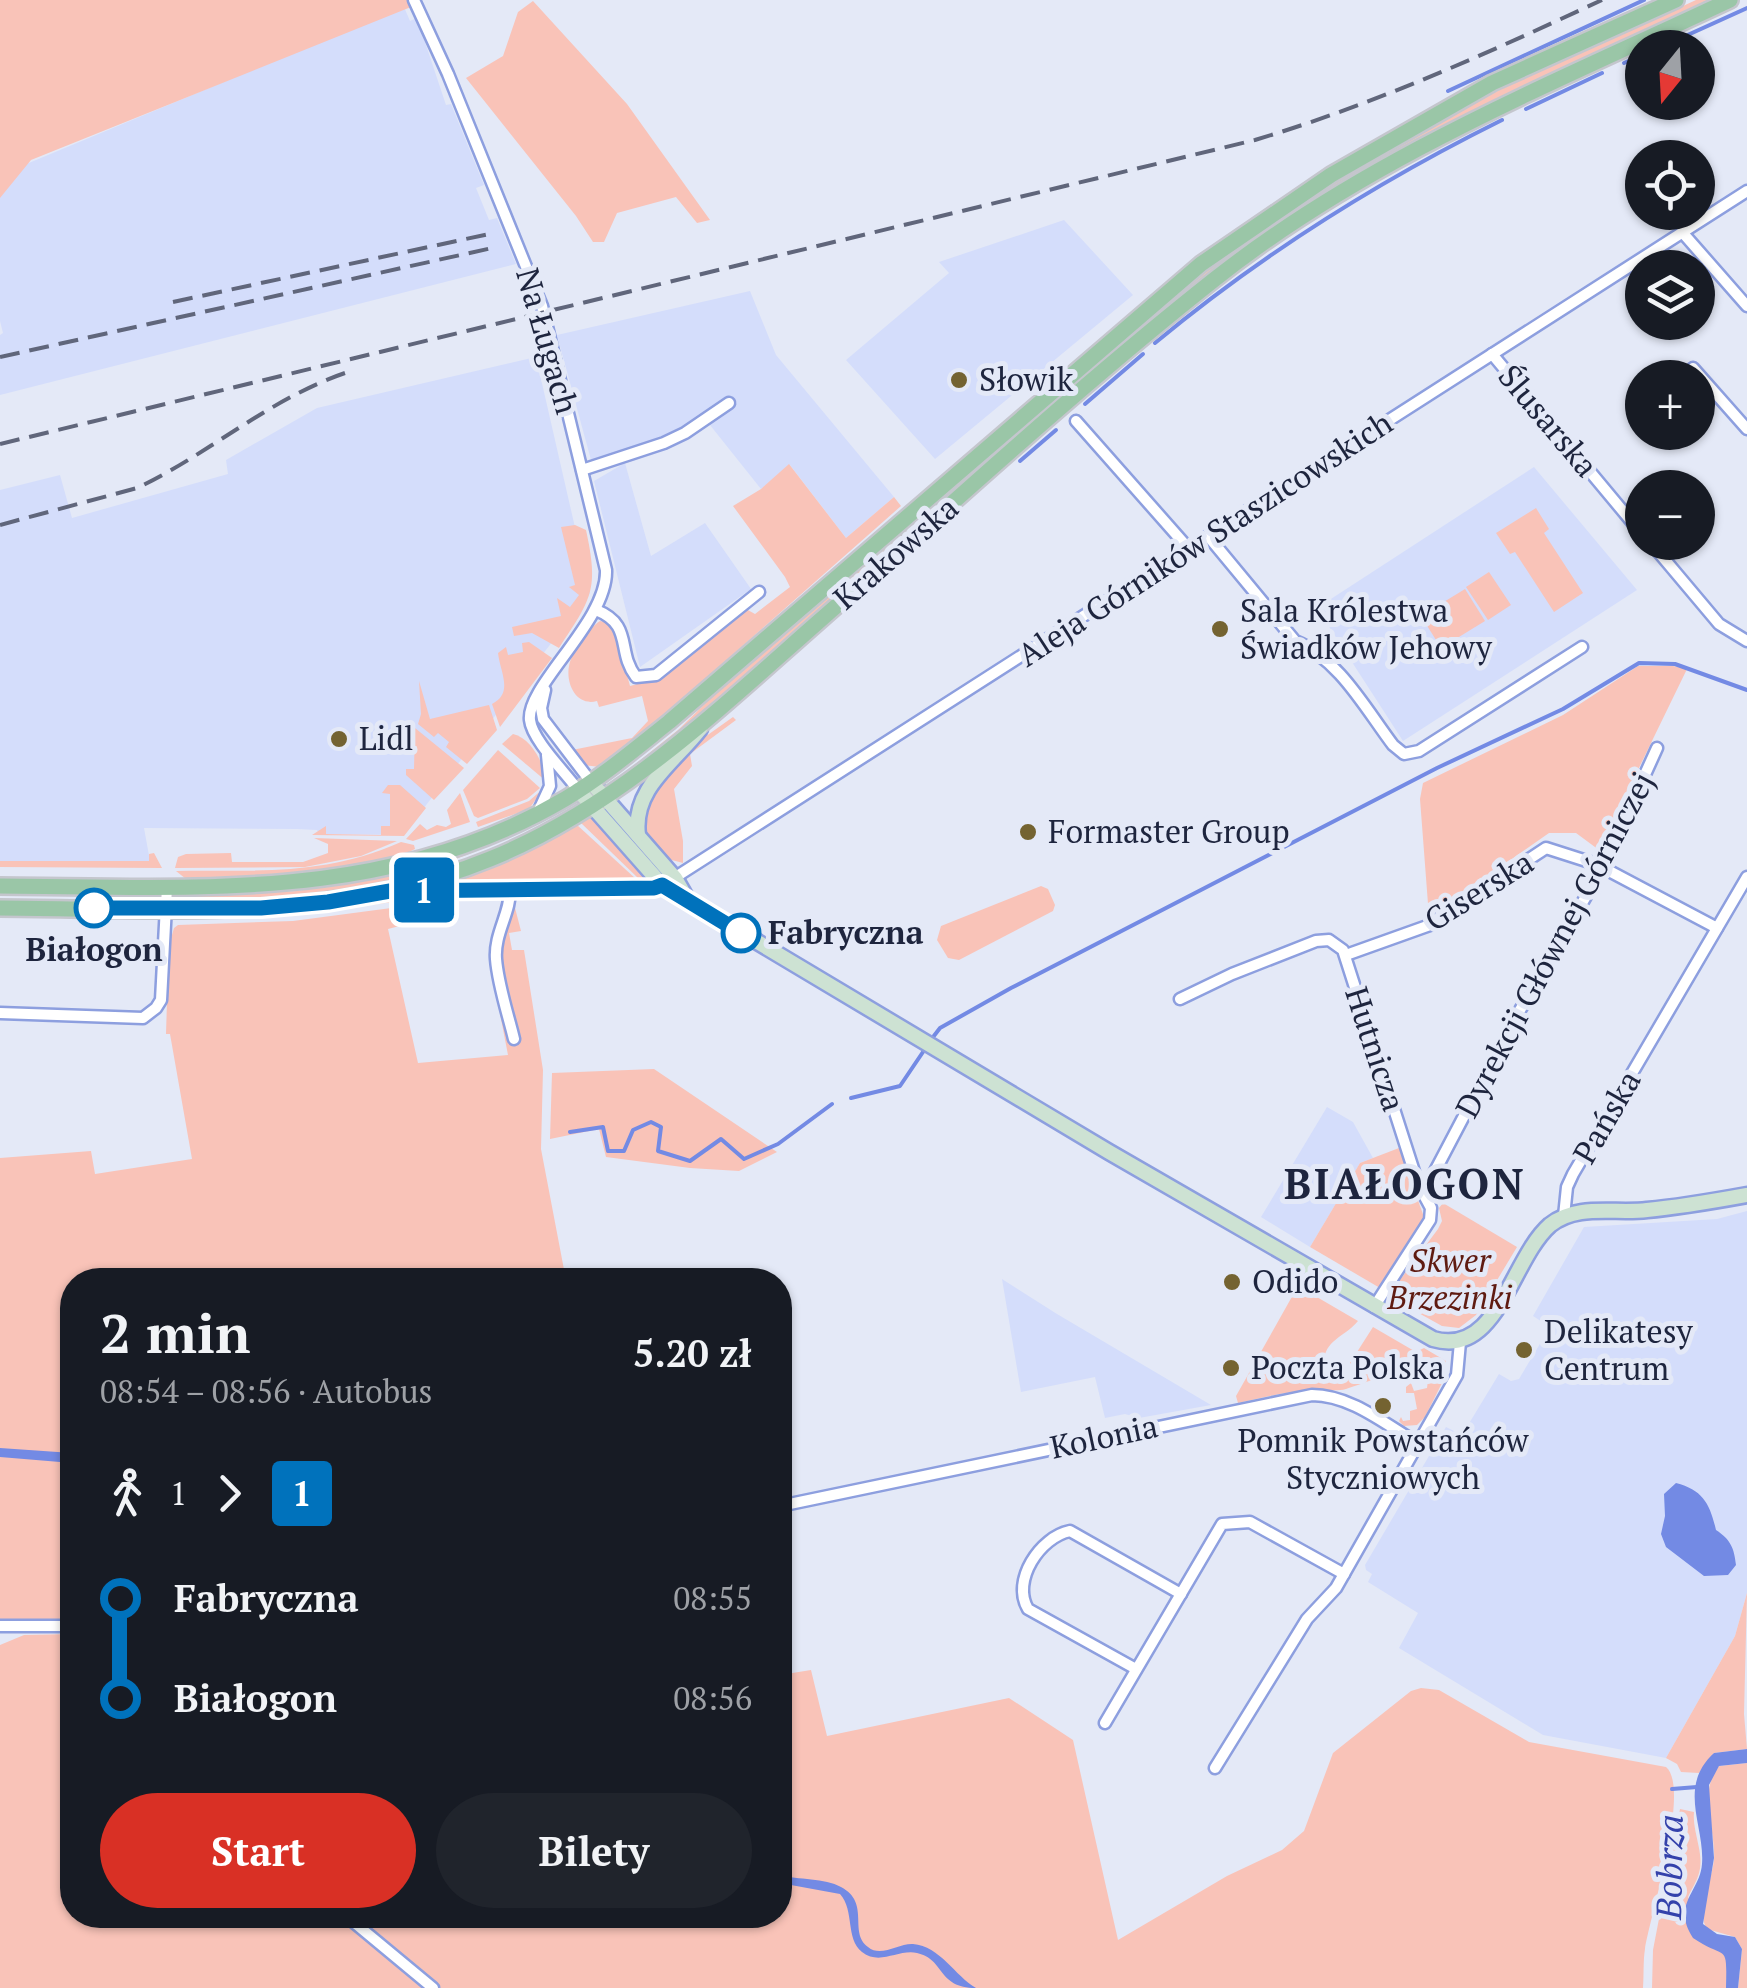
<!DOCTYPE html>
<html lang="pl">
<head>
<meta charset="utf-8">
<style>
  :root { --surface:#171b24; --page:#20242c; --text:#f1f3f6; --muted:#9ea1a6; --accent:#d93025 }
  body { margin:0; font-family:"PT Serif",serif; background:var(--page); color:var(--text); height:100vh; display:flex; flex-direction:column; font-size:38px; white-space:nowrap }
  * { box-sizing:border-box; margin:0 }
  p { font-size:32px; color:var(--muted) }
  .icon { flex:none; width:55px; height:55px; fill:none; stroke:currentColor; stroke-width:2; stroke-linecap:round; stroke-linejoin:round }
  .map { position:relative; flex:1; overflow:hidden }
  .panel { position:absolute; left:60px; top:1268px; width:732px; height:660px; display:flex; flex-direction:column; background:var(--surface); border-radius:40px; box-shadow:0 2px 8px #0004 }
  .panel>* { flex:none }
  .badge { padding:0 20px; border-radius:8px; font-size:35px; line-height:65px }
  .needle { width:65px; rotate:198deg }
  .tools { position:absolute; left:1625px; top:30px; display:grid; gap:20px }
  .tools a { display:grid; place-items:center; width:90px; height:90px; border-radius:50%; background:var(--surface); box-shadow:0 2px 8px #0004; font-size:50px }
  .map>.badge { position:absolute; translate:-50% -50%; box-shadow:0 0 0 5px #fff }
  .legs { display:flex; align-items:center; gap:15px; height:110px; padding:0 40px; font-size:32px }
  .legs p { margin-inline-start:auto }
  .head { display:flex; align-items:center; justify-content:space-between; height:170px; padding:0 40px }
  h1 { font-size:55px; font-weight:600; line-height:75px }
  .cta { display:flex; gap:20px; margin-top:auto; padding:20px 40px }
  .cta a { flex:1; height:115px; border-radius:60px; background:var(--accent); color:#fff; font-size:40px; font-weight:600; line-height:115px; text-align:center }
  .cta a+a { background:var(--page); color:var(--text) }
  ul { padding:0 40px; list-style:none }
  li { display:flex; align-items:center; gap:35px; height:100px; font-size:38px }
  li i { display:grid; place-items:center; width:15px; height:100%; margin:0 12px; background:currentColor }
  li i::after { content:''; width:25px; height:25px; margin:-12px; border:8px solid; border-radius:50%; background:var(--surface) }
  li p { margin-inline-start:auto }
  li:first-child i { background:linear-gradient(#0000 50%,currentColor 0) }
  li:last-child i { background:linear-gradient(currentColor 50%,#0000 0) }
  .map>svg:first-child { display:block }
  .built { fill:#d4ddfb }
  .green { fill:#f9c3b8 }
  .water { fill:#738ae4 }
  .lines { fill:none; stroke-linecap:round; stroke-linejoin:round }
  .stream { stroke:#738ae4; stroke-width:4 }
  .minor-casing { stroke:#8d9fdf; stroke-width:15 }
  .secondary-casing { stroke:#8d9fdf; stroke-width:19 }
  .primary-casing { stroke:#c4c6cd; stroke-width:20 }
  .minor { stroke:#fff; stroke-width:10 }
  .secondary { stroke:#cde2d3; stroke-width:14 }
  .primary { stroke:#9ac6a7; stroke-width:15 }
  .rail { stroke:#60667b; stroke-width:4; stroke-dasharray:20 10; stroke-linecap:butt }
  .line-1-casing { stroke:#fff; stroke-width:22 }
  .line-1 { stroke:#0072bc; stroke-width:15 }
  .poi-dot { fill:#746331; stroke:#e4e9f7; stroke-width:4 }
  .stop-1-dot { fill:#fff; stroke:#0072bc; stroke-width:5 }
  .labels { text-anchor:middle; stroke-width:10; stroke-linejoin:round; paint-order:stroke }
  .street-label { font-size:32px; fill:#1e253e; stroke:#e4e9f7 }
  .poi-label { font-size:32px; fill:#1e253e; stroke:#e4e9f7; text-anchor:start }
  .stop-label { font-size:32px; font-weight:bold; fill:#1e253e; stroke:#e4e9f7; text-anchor:start }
  .park-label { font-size:32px; font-style:italic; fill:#5f1b11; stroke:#e4e9f7 }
  .water-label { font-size:35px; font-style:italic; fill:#3442ab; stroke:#e4e9f7 }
  .district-label { font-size:42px; font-weight:bold; letter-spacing:2.5px; fill:#1e253e; stroke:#e4e9f7 }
</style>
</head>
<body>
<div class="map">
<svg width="1747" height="1988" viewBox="0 0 1747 1988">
  <rect width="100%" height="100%" fill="#e4e9f7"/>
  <g class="built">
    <path d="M 404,7 L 410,21 L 417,18 L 446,105 L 451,104 L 484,185 L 476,188 L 489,220 L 497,218 L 516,264 L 0,395 L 0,335 L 3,333 L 0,321 L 0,193 L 24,165 Z"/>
    <path d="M 1064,220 L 1133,295 L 935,459 L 846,360 L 949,273 L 939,262 Z"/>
    <path d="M 750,291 L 776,355 L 894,497 L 846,538 L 790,465 L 761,489 L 702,415 L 676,433 L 591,460 L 557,335 Z"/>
    <path d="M 536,357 L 590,593 L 403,835 L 319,834 L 317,830 L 297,829 L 144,828 L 150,861 L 0,861 L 0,490 L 60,475 L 72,518 L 228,474 L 226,460 L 317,408 Z"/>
    <path d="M 625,463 L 651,556 L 705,523 L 751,589 L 640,667 L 594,481 Z"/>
    <path d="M 1534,467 L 1637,590 L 1403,741 L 1317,608 Z"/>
    <path d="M 1327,1107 L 1353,1122 L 1373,1158 L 1360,1163 L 1310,1247 L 1261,1217 Z"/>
    <path d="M 1747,1211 L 1747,1593 L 1735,1636 L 1666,1758 L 1543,1735 L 1399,1648 L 1418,1613 L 1368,1582 L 1372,1574 L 1366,1570 L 1365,1565 L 1446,1427 L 1462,1435 L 1499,1374 L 1511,1381 L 1519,1379 L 1550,1327 L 1533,1316 L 1584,1227 L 1717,1219 Z"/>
    <path d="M 1002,1279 L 1057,1314 L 1211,1405 L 1139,1418 L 1125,1414 L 1105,1418 L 1095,1377 L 1021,1392 Z"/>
  </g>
  <g class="green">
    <path d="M 0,0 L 418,0 L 411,7 L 31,160 L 0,198 Z"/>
    <path d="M 1696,0 L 1714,0 L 1358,175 L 992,460 L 673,739 L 608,786 L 678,730 L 724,685 C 811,609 899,532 986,455 C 1100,355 1208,262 1337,179 C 1448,107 1576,56 1696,0 Z"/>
    <path d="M 533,1 L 627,104 L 710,220 L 697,223 L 676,197 L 617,213 L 604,242 L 593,242 L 576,216 L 466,78 L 503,56 L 518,12 Z"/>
    <path d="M 789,464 L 846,538 L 894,497 L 901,506 L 620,754 L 600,767 L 583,765 L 572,750 L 632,738 L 648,721 L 642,696 L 599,707 L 597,701 C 575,707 564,681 570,662 C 575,647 588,629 600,621 L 610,623 L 615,631 L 630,686 L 660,678 L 746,609 L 755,614 L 790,587 L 785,577 L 733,506 L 761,489 Z"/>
    <path d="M 1536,508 L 1549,529 L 1544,533 L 1583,593 L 1554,612 L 1515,552 L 1510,554 L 1496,533 Z"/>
    <path d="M 575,525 L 586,530 C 599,590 592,598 559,648 L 532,633 L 514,636 L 512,627 L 561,616 L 557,598 L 570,607 L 579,595 L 569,587 L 575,585 L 561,527 Z"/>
    <path d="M 1489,572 L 1511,605 L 1488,620 L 1466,587 Z"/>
    <path d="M 1465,589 L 1485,621 L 1441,648 L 1421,616 Z"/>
    <path d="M 529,642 L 552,658 L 500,727 L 492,704 C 514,693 500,672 498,653 L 506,647 L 508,655 L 523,652 L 522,643 Z"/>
    <path d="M 1638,666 L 1673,666 L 1687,669 L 1599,850 L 1576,833 L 1549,833 L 1429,917 L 1420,799 L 1423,783 L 1563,715 Z"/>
    <path d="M 419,681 L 430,719 L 489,705 L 497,730 L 467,764 L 446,747 L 449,742 L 438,733 L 434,737 L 418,724 L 421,714 Z"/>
    <path d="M 733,717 L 736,720 L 690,754 L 692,766 L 674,789 L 683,841 L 683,863 L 668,859 L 643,829 L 646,799 L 695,744 Z"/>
    <path d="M 415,728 L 464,768 L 434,800 L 406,775 L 406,769 L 414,769 Z"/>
    <path d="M 513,734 C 531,738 544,763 546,781 L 502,744 Z"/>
    <path d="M 498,750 L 540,788 L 527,799 L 478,818 L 474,816 L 463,790 Z"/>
    <path d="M 388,785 L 400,785 L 426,808 L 404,836 L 312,835 L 326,826 L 326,834 L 381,835 L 381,826 L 390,826 L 390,794 L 382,793 Z"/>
    <path d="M 544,788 L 529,809 L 478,827 L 476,822 L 529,801 Z"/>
    <path d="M 460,793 L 470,822 L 413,841 L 406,839 L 420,824 L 427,830 L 437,825 L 446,827 L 451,824 L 447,810 Z"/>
    <path d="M 563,807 L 565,810 C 457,865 356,901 235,901 C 218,901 197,904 182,897 L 297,891 L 401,873 L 461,854 Z"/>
    <path d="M 590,816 L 644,874 L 644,878 L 639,879 L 580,822 Z"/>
    <path d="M 576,824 L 636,879 L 561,883 L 453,881 Z"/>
    <path d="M 314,838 L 397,841 L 361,856 L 305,867 L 175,868 L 178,857 L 186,854 L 231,853 L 232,862 L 303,862 L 328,853 L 328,844 Z"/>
    <path d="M 401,842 L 414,845 L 415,849 C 360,880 250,879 186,879 L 176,871 C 259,870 324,876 401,842 Z"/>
    <path d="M 154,853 L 162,868 L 0,867 L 0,861 L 149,861 L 149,854 Z"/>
    <path d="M 1041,886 L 1048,889 L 1055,905 L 1053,911 L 959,960 L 948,958 L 937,940 L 941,926 Z"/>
    <path d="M 452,894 L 296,915 L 174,918 L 313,911 L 387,899 Z"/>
    <path d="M 514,904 L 521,931 L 509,933 L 512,950 L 524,950 L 543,1070 L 541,1149 L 566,1280 L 72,1280 L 72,1619 L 0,1619 L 0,1158 L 91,1151 L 95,1174 L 192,1159 L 170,1034 L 166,1034 L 169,936 L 172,935 L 174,928 L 178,925 L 293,921 L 414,905 L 415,922 L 388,929 L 418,1063 L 508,1055 L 490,962 L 496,961 L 503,925 Z"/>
    <path d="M 654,1069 L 777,1152 L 739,1171 L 690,1168 L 606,1157 L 599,1129 L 550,1139 L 552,1073 Z"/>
    <path d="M 1399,1148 L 1424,1217 L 1380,1288 L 1310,1247 L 1360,1163 Z"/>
    <path d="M 1443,1203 L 1517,1247 L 1476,1315 L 1459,1328 L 1442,1326 L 1388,1296 L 1438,1229 L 1442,1221 L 1439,1208 Z"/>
    <path d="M 1298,1286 L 1358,1321 C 1342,1340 1319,1340 1325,1373 L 1337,1380 L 1351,1378 L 1357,1367 L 1350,1363 L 1373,1327 L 1416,1352 L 1424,1348 L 1446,1361 L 1446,1372 C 1417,1360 1375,1380 1346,1389 C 1336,1392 1321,1389 1309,1390 C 1285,1392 1261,1398 1238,1403 L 1236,1396 Z"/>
    <path d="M 1433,1370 L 1445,1377 L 1425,1417 L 1417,1425 L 1404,1426 L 1399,1421 L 1401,1417 L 1403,1421 L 1410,1420 L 1410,1411 L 1417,1409 L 1414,1393 L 1406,1393 L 1406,1387 L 1411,1383 L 1414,1391 L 1427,1388 L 1428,1380 L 1434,1377 Z"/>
    <path d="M 1747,1593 L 1744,1714 L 1747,1749 L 1714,1753 L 1699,1773 L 1681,1772 L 1677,1764 L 1666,1758 L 1735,1636 Z"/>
    <path d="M 72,1634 L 72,1915 L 780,1915 L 780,1675 L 811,1670 L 827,1736 L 1009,1698 L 1073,1740 L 1118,1940 L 1227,1876 L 1282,1850 L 1304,1831 L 1333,1753 L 1411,1691 L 1421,1688 L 1439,1690 L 1529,1742 L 1666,1767 C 1691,1788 1650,1916 1645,1949 C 1643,1961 1644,1975 1643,1988 L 0,1988 L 0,1645 L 24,1635 Z"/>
    <path d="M 1747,1763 L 1747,1988 L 1738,1988 L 1742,1949 L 1735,1937 L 1707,1929 C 1696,1913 1712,1879 1714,1860 C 1716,1829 1697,1793 1719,1766 Z"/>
    <path d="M 1680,1809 L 1694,1812 C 1692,1832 1705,1854 1699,1873 C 1697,1881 1691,1890 1688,1897 L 1708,1946 L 1721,1950 L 1728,1960 L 1726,1988 L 1652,1988 L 1653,1950 Z"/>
  </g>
  <g class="water">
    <path d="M 0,1448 L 72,1453 L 72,1463 L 0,1457 Z"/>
    <path d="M 1676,1483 C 1703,1490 1710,1504 1716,1530 C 1731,1540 1734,1548 1736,1565 L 1728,1575 L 1704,1576 L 1666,1547 L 1661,1534 L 1665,1516 L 1664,1494 Z"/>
    <path d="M 1747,1749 L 1747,1763 L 1719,1766 L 1709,1785 L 1714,1858 L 1703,1924 L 1717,1934 L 1735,1937 L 1742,1949 L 1738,1988 L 1726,1988 C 1727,1941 1727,1961 1693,1938 C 1671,1904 1700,1892 1702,1864 C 1705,1826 1677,1787 1714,1753 Z"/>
    <path d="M 780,1875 C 798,1880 825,1878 841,1887 C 871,1903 848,1932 868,1947 C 881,1958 899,1943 913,1944 C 940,1946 955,1976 976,1988 C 937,1988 945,1959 917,1953 C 898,1949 880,1966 862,1952 C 845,1938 855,1911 840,1894 L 780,1883 Z"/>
  </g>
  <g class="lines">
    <g class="stream">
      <path d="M 1659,48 L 1747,8"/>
      <path d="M 1624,63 L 1642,55"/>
      <path d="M 1448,91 L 1644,0"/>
      <path d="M 1526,109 L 1602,73"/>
      <path d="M 1155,343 C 1262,254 1377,182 1502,120"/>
      <path d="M 1085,404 L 1143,354"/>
      <path d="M 1020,461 L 1056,430"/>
      <path d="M 930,1041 L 940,1028 L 1011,988 L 1437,768 L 1563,709 L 1639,663 L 1675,664 L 1747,690"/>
      <path d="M 851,1098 L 900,1086 L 925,1049"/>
      <path d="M 570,1132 L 603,1127 L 608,1151 L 624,1151 L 633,1130 L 651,1122 L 661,1127 L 658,1151 L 690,1161 L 721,1139 L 744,1159 L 778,1144 L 832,1104"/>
      <path d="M 1672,1789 L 1697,1787"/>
    </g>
    <defs>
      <g id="minor">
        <path d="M 414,0 L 448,74 L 542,306 L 606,570 C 608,621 526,686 530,720 C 532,740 566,773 578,790"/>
        <path d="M 1682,232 L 1747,306"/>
        <path d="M 1492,354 L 1642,534"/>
        <path d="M 1693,368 L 1747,429"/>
        <path d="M 1076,421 L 1189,549"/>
        <path d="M 582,470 L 664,443 L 685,433 L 729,403"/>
        <path d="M 1208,536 L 1295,641 C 1339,659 1365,708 1393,745 L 1404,754 L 1419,751 L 1582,647"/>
        <path d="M 1650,542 L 1719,624 L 1747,641"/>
        <path d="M 596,610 C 634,625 616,651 636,677 L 656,675 L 759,592"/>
        <path d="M 545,690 L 541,708 L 543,719 L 591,782"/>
        <path d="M 539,810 L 550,786 L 547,755"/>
        <path d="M 671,880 L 1747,191"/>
        <path d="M 510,888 C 511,913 494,933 496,959 C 498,985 508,1014 514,1039"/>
        <path d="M 1346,955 L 1430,925 L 1546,848 L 1596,864 L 1717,928"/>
        <path d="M 1180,999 L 1232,974 L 1316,941 L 1329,940 L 1343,950 L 1418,1184 L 1431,1208 L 1430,1220 L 1374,1307"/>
        <path d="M 0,1013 L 143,1018 L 156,1008 L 161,1000 L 167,887"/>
        <path d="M 1423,1194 L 1516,1017 L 1603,867 L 1657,748"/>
        <path d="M 1564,1216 L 1567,1187 L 1573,1174 L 1747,877"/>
        <path d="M 780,1506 L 1312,1395 C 1351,1395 1386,1425 1419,1444"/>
        <path d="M 0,1626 L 72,1626"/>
        <path d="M 1136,1669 L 1028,1609 C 1011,1581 1040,1537 1070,1531 L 1181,1594"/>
        <path d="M 1105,1723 L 1222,1524 L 1250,1522 L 1344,1574"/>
        <path d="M 1215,1768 L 1307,1619 L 1336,1588 L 1457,1375 L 1460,1342"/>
        <path d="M 345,1915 L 433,1988"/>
      </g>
      <g id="secondary">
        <path d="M 591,782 L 675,878 L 687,899"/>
        <path d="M 578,790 L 662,885 L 1109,1152 L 1433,1339 C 1498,1358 1511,1259 1550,1225 C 1577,1203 1615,1214 1647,1210 C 1681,1207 1714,1201 1747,1195"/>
        <path d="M 638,835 C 632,788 674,763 700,729"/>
        <path d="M 398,891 L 655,888 L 662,885"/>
      </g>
      <g id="primary">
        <path d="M 0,886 C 196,887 388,903 565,799 C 602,777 635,749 669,722 L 1201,264 L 1331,175 L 1492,83 L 1676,0"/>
        <path d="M 0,908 C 164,909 334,923 490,859 C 616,808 716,712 817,623 C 948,508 1077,388 1215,279 C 1369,157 1554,83 1730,0"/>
      </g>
    </defs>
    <use href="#minor" class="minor-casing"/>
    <use href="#secondary" class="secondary-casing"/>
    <use href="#primary" class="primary-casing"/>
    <use href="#minor" class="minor"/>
    <use href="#secondary" class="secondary"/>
    <use href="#primary" class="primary"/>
    <g class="rail">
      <path d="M 173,302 L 489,234"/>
      <path d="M 0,357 L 492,248"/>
      <path d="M 0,444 L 1255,140 C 1375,104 1488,53 1602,0"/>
      <path d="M 0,525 L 137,488 C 209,454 269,399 345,373"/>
    </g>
  </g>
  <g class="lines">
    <defs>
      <path id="line-1" d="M 94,908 L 261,908 L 328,902 L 390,891 L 654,888 L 662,885 L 741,933"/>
    </defs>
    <use href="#line-1" class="line-1-casing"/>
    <use href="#line-1" class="line-1"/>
  </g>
  <g class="poi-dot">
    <circle cx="959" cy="380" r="10"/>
    <circle cx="1220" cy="629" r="10"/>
    <circle cx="339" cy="739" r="10"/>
    <circle cx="1028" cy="832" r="10"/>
    <circle cx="1232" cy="1282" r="10"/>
    <circle cx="1524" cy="1350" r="10"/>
    <circle cx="1231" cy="1368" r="10"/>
    <circle cx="1383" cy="1406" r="10"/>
  </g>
  <g class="stop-1-dot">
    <circle cx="94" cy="908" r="18"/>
    <circle cx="741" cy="933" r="18"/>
  </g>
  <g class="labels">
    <g class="street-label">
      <text transform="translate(547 341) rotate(74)" y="11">Na Ługach</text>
      <text transform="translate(1548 421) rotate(50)" y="11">Ślusarska</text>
      <text transform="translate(1205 539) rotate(-33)" y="11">Aleja Górników Staszicowskich</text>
      <text transform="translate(896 553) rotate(-41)" y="11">Krakowska</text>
      <text transform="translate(1479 891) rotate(-32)" y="11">Giserska</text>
      <text transform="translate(1555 945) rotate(-62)" y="11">Dyrekcji Głównej Górniczej</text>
      <text transform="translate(1375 1049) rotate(72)" y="11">Hutnicza</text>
      <text transform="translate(1607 1117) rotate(-60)" y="11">Pańska</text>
      <text transform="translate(1104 1437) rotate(-12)" y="11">Kolonia</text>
    </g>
    <g class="poi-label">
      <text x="979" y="391">Słowik</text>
      <text x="1240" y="622">Sala Królestwa<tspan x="1240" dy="37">Świadków Jehowy</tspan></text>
      <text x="359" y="750">Lidl</text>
      <text x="1048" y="843">Formaster Group</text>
      <text x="1252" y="1293">Odido</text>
      <text x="1544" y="1343">Delikatesy<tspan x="1544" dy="37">Centrum</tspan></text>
      <text x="1251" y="1379">Poczta Polska</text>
      <text x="1383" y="1452" text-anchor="middle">Pomnik Powstańców<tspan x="1383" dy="37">Styczniowych</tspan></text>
    </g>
    <g class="stop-label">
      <text x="768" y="944">Fabryczna</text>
      <text x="94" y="961" text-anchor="middle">Białogon</text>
    </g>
    <g class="park-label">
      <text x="1450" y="1272">Skwer<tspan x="1450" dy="37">Brzezinki</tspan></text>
    </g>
    <g class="water-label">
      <text transform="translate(1670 1867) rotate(-89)" y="12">Bobrza</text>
    </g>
    <g class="district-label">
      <text x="1405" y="1199">BIAŁOGON</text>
    </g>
  </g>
</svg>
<div class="tools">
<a><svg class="needle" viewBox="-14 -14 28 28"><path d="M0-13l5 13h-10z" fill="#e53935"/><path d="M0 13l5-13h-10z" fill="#9ea1a6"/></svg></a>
<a><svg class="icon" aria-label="locate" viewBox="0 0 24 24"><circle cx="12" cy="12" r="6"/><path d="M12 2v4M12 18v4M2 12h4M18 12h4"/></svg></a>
<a><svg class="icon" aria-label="layers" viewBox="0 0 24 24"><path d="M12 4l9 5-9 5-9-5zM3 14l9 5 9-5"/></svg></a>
<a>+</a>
<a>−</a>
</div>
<b class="badge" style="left:424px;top:890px;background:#0072bc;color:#fff">1</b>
<section class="panel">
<div class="head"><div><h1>2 min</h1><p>08:54 – 08:56 · Autobus</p></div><b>5.20 zł</b></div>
<div class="legs"><svg class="icon" aria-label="walk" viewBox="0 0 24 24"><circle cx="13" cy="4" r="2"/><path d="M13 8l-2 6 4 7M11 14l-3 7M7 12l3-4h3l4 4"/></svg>1<svg class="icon" aria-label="forward" viewBox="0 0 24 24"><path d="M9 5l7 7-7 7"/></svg><b class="badge" style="background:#0072bc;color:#fff">1</b></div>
<ul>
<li><i style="color:#0072bc"></i><b>Fabryczna</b><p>08:55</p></li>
<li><i style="color:#0072bc"></i><b>Białogon</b><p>08:56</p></li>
</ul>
<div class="cta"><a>Start</a><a>Bilety</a></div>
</section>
</div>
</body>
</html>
